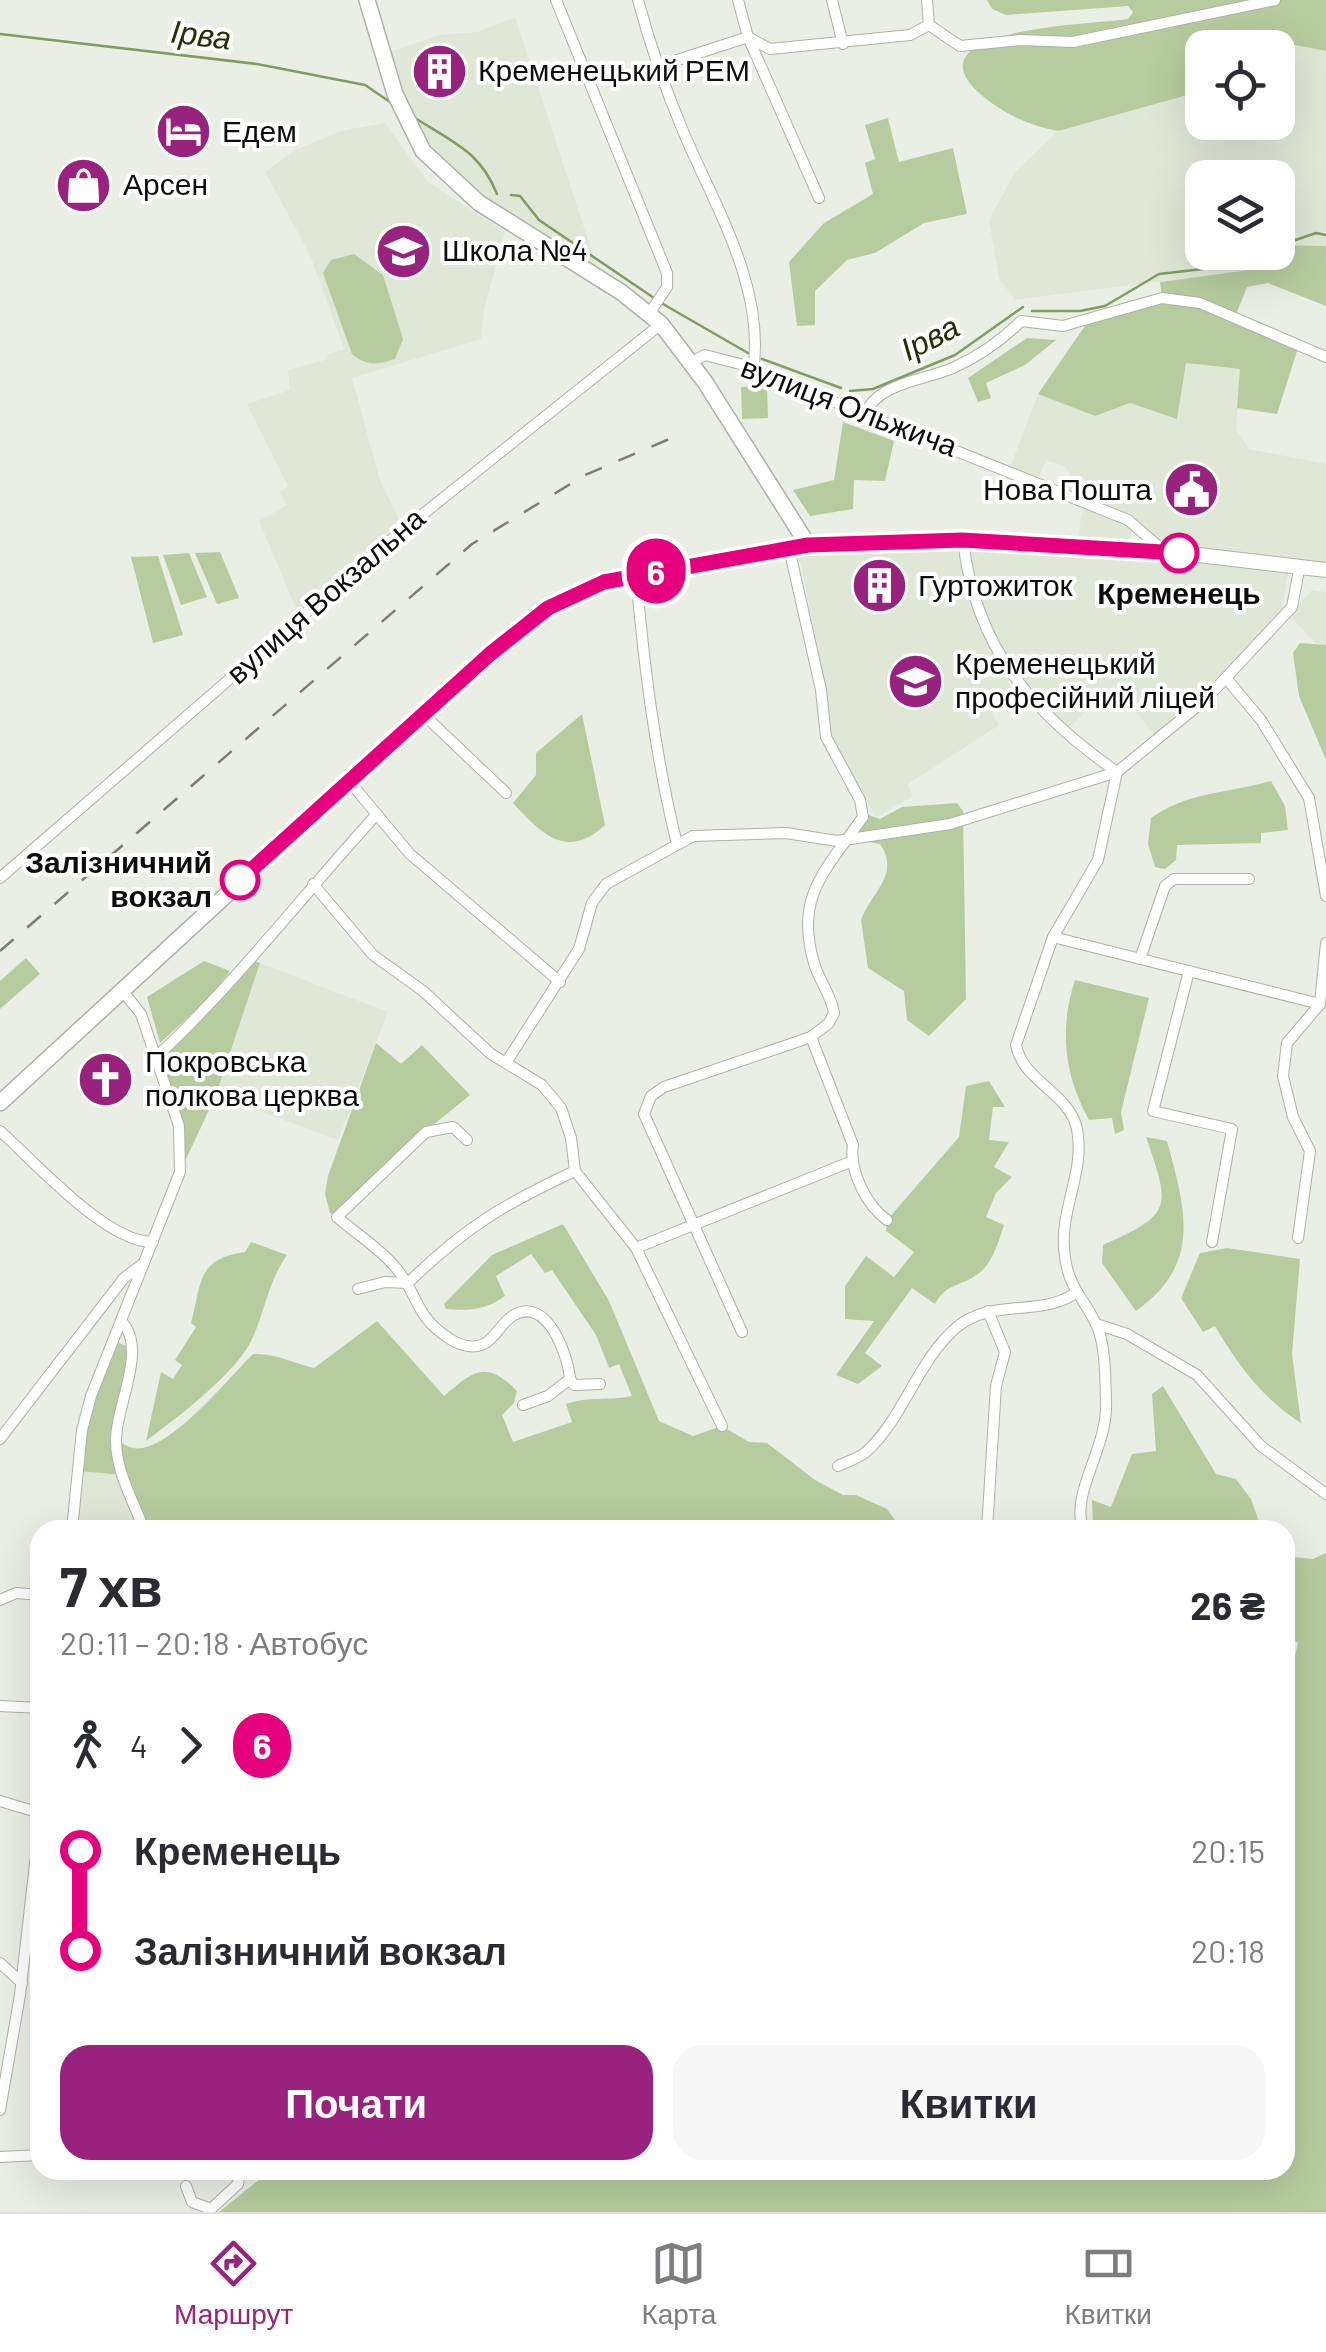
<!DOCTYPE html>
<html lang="uk">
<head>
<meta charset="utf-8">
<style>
  :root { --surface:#fff; --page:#f7f7f7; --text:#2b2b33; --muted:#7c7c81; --line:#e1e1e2; --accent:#98227e }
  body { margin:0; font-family:Barlow,sans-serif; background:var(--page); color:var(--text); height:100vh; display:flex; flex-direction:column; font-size:38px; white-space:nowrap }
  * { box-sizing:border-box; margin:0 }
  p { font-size:32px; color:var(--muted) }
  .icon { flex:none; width:55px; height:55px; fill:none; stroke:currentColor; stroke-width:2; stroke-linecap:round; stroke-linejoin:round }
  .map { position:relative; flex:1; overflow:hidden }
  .side { position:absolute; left:30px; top:1520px; width:1265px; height:660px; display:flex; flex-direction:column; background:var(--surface); border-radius:30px; box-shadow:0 10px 40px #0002 }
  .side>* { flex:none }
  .badge { padding:0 20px; border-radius:32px; font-size:35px; line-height:65px }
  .fabs { position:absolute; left:1185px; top:30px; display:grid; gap:20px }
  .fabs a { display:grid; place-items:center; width:110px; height:110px; border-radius:20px; background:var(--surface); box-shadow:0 10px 40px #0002; font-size:50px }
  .map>.badge { position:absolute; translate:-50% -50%; box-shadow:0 0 0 5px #fff }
  .legs { display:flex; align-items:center; gap:15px; height:110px; padding:0 30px; font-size:32px }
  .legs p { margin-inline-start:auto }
  .summary { display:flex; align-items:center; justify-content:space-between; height:170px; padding:0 30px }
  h1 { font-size:55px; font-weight:700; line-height:75px }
  .action { display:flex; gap:20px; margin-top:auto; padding:20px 30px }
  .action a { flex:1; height:115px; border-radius:30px; background:var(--accent); color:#fff; font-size:40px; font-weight:700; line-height:115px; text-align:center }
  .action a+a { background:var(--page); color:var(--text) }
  ul { padding:0 30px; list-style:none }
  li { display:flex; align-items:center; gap:35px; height:100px; font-size:38px }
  li i { display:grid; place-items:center; width:15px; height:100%; margin:0 12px; background:currentColor }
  li i::after { content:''; width:25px; height:25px; margin:-12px; border:8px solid; border-radius:50%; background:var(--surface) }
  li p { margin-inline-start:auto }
  li:first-child i { background:linear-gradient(#0000 50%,currentColor 0) }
  li:last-child i { background:linear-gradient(currentColor 50%,#0000 0) }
  .tab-bar { display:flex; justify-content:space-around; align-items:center; height:140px; border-top:2px solid var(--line); background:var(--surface); font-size:28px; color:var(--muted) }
  .tab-bar a { display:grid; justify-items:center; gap:5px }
  .tab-bar .on { color:var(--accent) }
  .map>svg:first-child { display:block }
  .built { fill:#dfe8d6 }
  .green { fill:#b6cc9e }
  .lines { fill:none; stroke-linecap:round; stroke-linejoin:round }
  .stream { stroke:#819c61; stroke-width:2.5 }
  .minor-casing { stroke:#adb2a8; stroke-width:12 }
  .major-casing { stroke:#adb2a8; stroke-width:16 }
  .highway-casing { stroke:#adb2a8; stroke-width:18 }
  .minor { stroke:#fff; stroke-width:10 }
  .major { stroke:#fff; stroke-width:14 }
  .highway { stroke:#fff; stroke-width:15 }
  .rail { stroke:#797d76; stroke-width:2.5; stroke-dasharray:18 18; stroke-linecap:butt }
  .line-1-casing { stroke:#fff; stroke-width:22 }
  .line-1 { stroke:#e6007e; stroke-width:15 }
  .stop-1-dot { fill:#fff; stroke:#e6007e; stroke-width:5 }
  .labels { text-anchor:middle; stroke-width:8; stroke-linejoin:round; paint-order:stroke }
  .poi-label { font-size:30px; fill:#0c0e0b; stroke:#fff; text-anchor:start }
  .street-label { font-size:30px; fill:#0c0e0b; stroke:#fff }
  .stop-label { font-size:30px; font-weight:bold; fill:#0c0e0b; stroke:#fff }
  .water-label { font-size:32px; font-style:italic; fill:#203104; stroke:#fff }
</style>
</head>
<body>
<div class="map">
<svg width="1326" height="2212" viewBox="0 0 1326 2212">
  <rect width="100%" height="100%" fill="#eaefe5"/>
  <g class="built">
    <path d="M 515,17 L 598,270 L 483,199 L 427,147 L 401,90 L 390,52 L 440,35 L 477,32 Z"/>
    <path d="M 1283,43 L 1326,51 L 1326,246 L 1278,245 L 1278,178 L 1202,178 L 1202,252 L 1261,253 L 1263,268 L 1015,300 L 999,278 L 989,220 L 1015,172 L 1058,131 L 1202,91 L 1202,122 L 1278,122 L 1278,48 L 1253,47 Z"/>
    <path d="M 385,123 L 428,182 L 505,232 L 484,309 L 481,339 L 352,378 L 380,480 L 400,521 L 297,611 L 259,521 L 287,505 L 280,492 L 288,486 L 247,404 L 290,390 L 288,370 L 328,359 L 327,355 L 344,349 L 310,255 L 265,172 L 294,151 L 340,131 Z"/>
    <path d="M 1185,363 L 1240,369 L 1236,429 L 1249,449 L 1326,464 L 1326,570 L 1165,551 L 1132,527 L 1130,542 L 1121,549 L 1288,574 L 1281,614 L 1210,689 L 1155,735 L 1114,685 L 1068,729 L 1026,689 L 986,624 L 963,540 L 1076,547 L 1084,502 L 1063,493 L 1070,476 L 1067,468 L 1046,460 L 1037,481 L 1009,470 L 1038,394 L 1095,416 L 1130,403 L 1177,419 Z"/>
    <path d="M 958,551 L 981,629 L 1002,674 L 1020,697 L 992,713 L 999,725 L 907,785 L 913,796 L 876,817 L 830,736 L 826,689 L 799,555 Z"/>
    <path d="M 1312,590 L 1326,592 L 1326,645 L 1316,644 L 1289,615 Z"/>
    <path d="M 260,963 L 388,1012 L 338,1140 L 216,1095 Z"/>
    <path d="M 78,1471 L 123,1475 L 146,1530 L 72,1530 Z"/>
  </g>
  <g class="green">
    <path d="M 987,0 L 1326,0 L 1326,51 L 1283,43 L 1202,48 L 1202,91 L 1058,131 C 1028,126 998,111 976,90 C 912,27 1099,24 1128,19 L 1133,12 L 1128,6 L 1006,15 L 992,9 Z"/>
    <path d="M 888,118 L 899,162 L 953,148 L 967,214 L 924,223 L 875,253 L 847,260 L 815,291 L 815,325 L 797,326 L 789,262 L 824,223 L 873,194 L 865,163 L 875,159 L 865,125 Z"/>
    <path d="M 1278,245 L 1326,246 L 1326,306 L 1268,283 L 1247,287 L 1235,317 L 1299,345 L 1277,414 L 1237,408 L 1240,369 L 1186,363 L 1177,419 L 1130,403 L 1095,416 L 1038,394 L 1089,320 L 1162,298 L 1160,282 L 1263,268 L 1261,253 L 1278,252 Z"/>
    <path d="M 354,254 L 383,275 L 403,339 L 395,359 C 378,365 366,366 352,354 L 323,273 L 331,260 Z"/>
    <path d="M 1027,338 L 1056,340 L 1025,365 L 986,383 L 991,398 L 978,402 L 968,378 Z"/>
    <path d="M 767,386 L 768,418 L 742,419 L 741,387 Z"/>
    <path d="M 843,422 L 894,441 L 885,481 L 854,480 L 853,509 L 810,516 L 793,490 L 834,480 Z"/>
    <path d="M 220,552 L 239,598 L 217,604 L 195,553 Z"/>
    <path d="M 189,553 L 207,597 L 181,605 L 163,555 Z"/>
    <path d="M 158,556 L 183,635 L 153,643 L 131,557 Z"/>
    <path d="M 1300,643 L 1326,645 L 1326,760 L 1299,696 L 1293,653 Z"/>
    <path d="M 582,714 L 605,825 C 566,861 541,833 513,803 L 536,775 L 536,753 Z"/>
    <path d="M 1271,781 L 1285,806 L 1288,830 L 1261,833 L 1261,843 L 1177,845 L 1176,860 L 1165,869 L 1155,867 L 1148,844 L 1151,818 C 1187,792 1228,793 1271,781 Z"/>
    <path d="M 957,803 L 963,811 L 966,999 L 929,1036 L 907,1020 L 904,991 L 868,968 L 861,920 C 871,892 901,875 880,844 L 848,838 L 866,814 L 880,819 L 902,807 Z"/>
    <path d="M 26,958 L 40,974 L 0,1009 L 0,981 Z"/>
    <path d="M 249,959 L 260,963 L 216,1095 L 180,1172 L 183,1146 L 154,1059 Z"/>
    <path d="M 204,961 L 230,971 L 211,996 L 160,1043 L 147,997 Z"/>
    <path d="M 1075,980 L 1149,998 L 1121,1112 L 1124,1130 L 1115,1134 L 1112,1118 L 1089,1120 C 1064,1075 1059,1029 1075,980 Z"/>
    <path d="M 376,1043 L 401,1064 L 422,1045 L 470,1095 L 411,1143 L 337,1217 L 330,1213 L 325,1194 L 328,1176 Z"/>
    <path d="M 989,1081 L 1005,1107 L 993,1107 L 989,1140 L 1009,1142 L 994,1167 L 1012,1177 L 996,1193 L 986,1217 L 1004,1225 C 998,1243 992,1266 975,1276 C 958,1287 946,1284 935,1304 L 912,1288 L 865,1353 L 882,1366 L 858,1384 L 836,1375 L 874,1321 L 845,1319 L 845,1286 L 866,1256 L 894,1277 L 914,1252 L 886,1231 L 887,1220 L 959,1137 L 966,1086 Z"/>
    <path d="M 1146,1137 L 1167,1141 C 1186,1211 1202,1264 1136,1311 L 1102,1263 L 1103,1245 C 1174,1214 1170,1207 1146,1137 Z"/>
    <path d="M 563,1224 L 609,1301 L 659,1421 L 693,1436 L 722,1426 L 749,1442 L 767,1443 L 815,1480 L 843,1495 L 856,1495 L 887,1509 L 902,1530 L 144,1530 L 123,1475 L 78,1471 L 82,1430 L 113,1340 L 132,1349 L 117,1440 C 127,1446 134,1451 146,1447 C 180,1438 228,1379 253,1354 C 276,1353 292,1363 314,1368 L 377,1321 L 444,1396 C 473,1371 486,1359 517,1391 L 514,1403 L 502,1415 L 513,1442 L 572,1422 L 566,1404 C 590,1396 609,1401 632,1396 L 619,1364 L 609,1368 L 596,1335 L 552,1270 L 545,1273 L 531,1254 L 496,1276 L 505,1296 C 486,1310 468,1311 446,1309 L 444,1304 L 492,1255 Z"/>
    <path d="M 251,1242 L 287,1255 C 265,1286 264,1322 246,1350 C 224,1382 177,1418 146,1441 L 161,1372 L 173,1379 L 182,1365 L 175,1360 L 196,1327 L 191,1323 C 202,1281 197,1259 245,1252 Z"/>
    <path d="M 1227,1248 L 1300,1259 L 1292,1354 L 1301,1423 C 1263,1399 1237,1364 1215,1326 L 1203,1332 L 1181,1298 L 1200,1253 Z"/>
    <path d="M 1163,1386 L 1216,1474 L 1236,1479 L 1251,1499 L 1262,1530 L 1093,1530 L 1092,1500 L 1111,1507 L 1132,1454 L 1156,1451 L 1152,1394 Z"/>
    <path d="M 1326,1553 L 1326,2212 L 219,2212 L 271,2170 L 1285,2170 L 1285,1669 L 1293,1664 L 1298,1643 L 1285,1634 L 1285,1556 L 1313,1559 Z"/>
  </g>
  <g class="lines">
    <g class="stream">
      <path d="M 0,34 L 257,64 L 365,85 L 390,102"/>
      <path d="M 415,118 C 456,144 480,152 497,194"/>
      <path d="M 511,195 L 520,196 L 539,220 L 654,298"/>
      <path d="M 1278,246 L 1316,233 L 1326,235"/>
      <path d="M 663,304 L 748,353"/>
      <path d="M 1032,311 L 1080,311 L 1105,306 L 1159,274 L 1238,265 L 1259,252"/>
      <path d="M 762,359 L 841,388"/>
      <path d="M 850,391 L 873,389 L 955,355 L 1023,307"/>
    </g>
    <defs>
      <g id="minor">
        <path d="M 556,0 L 667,273 L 667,287 L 649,314"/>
        <path d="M 638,0 C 650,45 665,88 683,131 C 714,205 766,287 753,371"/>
        <path d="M 738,0 L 748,37 L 819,198"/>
        <path d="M 832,0 L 843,44"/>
        <path d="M 929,25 L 960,46 L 1020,40 L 1073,42 L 1275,0"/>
        <path d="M 659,66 L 748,37 L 770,49 L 910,35 L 929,25 L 927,0"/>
        <path d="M 690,363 L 705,355 L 740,364 L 1128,520 L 1164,551"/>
        <path d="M 865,414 C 878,382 927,380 955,367 C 979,356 1003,339 1021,321 L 1063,326 L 1162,298 L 1200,303 L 1326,357"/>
        <path d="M 963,540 C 975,647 1032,713 1117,772 L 1098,860 L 1053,937 L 1016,1045 C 1023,1082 1069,1092 1077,1129 C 1085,1172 1061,1207 1064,1248 C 1067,1288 1082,1294 1096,1324 C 1106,1345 1105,1376 1106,1399 C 1109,1449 1070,1490 1083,1530"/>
        <path d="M 789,548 L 821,690 L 826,737 L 860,800 L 863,817 C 827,869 794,895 814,963 C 819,981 831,994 834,1013 L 829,1023 L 811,1037 L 853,1145 C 849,1170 866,1205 887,1220"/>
        <path d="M 636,574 C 644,666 655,755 677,844"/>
        <path d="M 1226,678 L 1261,720 L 1309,798 L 1326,896"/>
        <path d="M 423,714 L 506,793"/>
        <path d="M 349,781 L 410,854 L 560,982"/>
        <path d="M 0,878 L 383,546 L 661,324"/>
        <path d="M 313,884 L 373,955 L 423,991 L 491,1054 L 542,1085 L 561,1108 L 571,1138 L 575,1171 L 636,1248 L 722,1426"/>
        <path d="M 1053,937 L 1320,1004"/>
        <path d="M 1140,959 L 1165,886 L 1174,879 L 1249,879"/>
        <path d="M 1189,971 L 1153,1111 L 1232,1129 L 1212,1242"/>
        <path d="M 154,1059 C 235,984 302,896 377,814"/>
        <path d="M 507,1061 L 579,949 L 592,903 L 606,884 L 693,836 L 786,833 L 837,841 L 950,824 L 1117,772 L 1205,700 L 1292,607 L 1300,565"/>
        <path d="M 0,1131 C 36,1163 107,1243 153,1242"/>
        <path d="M 467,1140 L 453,1127 L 426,1132 L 337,1217 C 356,1234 380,1248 396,1268 C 420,1297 414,1316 450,1339 C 461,1346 476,1350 487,1342 C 497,1335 503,1321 514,1315 C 547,1296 568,1355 570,1379 L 548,1396 L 523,1405"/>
        <path d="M 1298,1238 L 1310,1151 L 1293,1117 L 1283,1076 L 1287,1043 L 1320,1004 L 1326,943"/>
        <path d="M 636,1248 L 850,1162"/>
        <path d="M 408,1283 C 464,1228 504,1204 575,1171"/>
        <path d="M 358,1289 L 385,1282 L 408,1283"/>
        <path d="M 121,1321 C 149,1348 115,1407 116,1441 C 116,1472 134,1502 144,1530"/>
        <path d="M 1096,1324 L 1127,1334 L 1197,1375 L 1261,1446 L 1326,1494"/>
        <path d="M 742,1332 L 644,1114 L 651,1096 L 664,1087 L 811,1037"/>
        <path d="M 570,1379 L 574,1385 L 600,1384"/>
        <path d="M 0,1439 L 124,1278 L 144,1263"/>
        <path d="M 838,1466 C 846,1462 859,1458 866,1452 C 904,1418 917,1361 957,1327 C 992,1298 1039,1317 1074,1294"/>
        <path d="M 72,1530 L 82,1430 L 91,1396 L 180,1172 L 179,1126 L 141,1014 L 121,989"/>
        <path d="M 987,1530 L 996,1386 L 1005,1352 L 988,1311"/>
        <path d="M 0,1600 L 16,1593 L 40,1595"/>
        <path d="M 0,1706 L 40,1708"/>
        <path d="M 0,1801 L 40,1813"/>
        <path d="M 0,1963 L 22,1983"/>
        <path d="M 0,2110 L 20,1995 L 40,1820"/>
        <path d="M 0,2157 L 40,2155"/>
        <path d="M 186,2186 L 192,2202 L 211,2209 L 238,2184 L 240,2170"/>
      </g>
      <path id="major" d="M 808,545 L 963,540 L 1165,551 L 1326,570"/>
      <path id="highway" d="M 0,1103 L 423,714 L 548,608 L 604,582 L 808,545 L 705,382 L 661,324 L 621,292 L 479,203 L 423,151 L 395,94 L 367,0"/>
    </defs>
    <use href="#minor" class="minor-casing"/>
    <use href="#major" class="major-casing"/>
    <use href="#highway" class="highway-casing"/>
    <use href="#minor" class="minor"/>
    <use href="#major" class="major"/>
    <use href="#highway" class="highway"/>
    <path class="rail" d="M 0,951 L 472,544 L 585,475 L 681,434"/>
  </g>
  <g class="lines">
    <defs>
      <path id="line-1" d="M 240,880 L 490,654 L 548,608 L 604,582 L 808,545 L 962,540 L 1179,553"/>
    </defs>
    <use href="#line-1" class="line-1-casing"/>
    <use href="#line-1" class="line-1"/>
  </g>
  <defs>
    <symbol id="building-disc" viewBox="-11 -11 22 22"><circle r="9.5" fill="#98227e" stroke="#fff"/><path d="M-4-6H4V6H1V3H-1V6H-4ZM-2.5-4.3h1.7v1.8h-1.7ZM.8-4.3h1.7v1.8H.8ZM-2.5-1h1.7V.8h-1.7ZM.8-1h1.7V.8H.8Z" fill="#fff"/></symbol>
    <symbol id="hotel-disc" viewBox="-11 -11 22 22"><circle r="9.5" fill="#98227e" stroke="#fff"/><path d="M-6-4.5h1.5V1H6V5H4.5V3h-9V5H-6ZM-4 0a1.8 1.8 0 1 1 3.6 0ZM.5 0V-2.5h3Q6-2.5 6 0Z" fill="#fff"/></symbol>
    <symbol id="shop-disc" viewBox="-11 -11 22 22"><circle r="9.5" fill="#98227e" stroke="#fff"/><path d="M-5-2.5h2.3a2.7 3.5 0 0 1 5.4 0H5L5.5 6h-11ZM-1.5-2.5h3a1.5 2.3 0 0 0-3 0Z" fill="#fff"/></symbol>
    <symbol id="school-disc" viewBox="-11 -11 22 22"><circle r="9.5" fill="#98227e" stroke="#fff"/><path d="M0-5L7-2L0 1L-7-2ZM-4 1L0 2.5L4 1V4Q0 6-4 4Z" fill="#fff"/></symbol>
    <symbol id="civic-disc" viewBox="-11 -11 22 22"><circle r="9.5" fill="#98227e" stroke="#fff"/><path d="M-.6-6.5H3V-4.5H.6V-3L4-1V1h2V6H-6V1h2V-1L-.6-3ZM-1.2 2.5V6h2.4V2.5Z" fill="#fff"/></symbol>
    <symbol id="university-disc" viewBox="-11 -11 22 22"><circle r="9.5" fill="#98227e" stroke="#fff"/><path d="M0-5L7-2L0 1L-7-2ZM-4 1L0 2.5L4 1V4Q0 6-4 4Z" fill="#fff"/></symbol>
    <symbol id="church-disc" viewBox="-11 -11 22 22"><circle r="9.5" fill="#98227e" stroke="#fff"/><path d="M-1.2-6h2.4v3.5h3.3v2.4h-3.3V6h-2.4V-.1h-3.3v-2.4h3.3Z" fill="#fff"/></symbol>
  </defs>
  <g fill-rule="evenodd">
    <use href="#building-disc" x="408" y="40" width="63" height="63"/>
    <use href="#hotel-disc" x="152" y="100" width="63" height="63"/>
    <use href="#shop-disc" x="52" y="154" width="63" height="63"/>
    <use href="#school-disc" x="372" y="220" width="63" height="63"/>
    <use href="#civic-disc" x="1160" y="458" width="63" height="63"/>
    <use href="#building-disc" x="848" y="554" width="63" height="63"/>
    <use href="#university-disc" x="884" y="650" width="63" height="63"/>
    <use href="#church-disc" x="74" y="1048" width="63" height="63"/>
  </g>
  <g class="stop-1-dot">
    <circle cx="1179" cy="553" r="18"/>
    <circle cx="240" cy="880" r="18"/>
  </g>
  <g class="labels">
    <g class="poi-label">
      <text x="478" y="81">Кременецький РЕМ</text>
      <text x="222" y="142">Едем</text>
      <text x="123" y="195">Арсен</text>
      <text x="442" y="261">Школа №4</text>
      <text x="1152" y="500" text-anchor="end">Нова Пошта</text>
      <text x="918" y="596">Гуртожиток</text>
      <text x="955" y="674">Кременецький<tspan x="955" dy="34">професійний ліцей</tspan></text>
      <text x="145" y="1072">Покровська<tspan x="145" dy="34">полкова церква</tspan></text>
    </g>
    <g class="street-label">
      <text transform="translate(849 407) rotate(21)" y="10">вулиця Ольжича</text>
      <text transform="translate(326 596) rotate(-41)" y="10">вулиця Вокзальна</text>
    </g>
    <g class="stop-label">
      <text x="1179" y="604">Кременець</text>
      <text x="212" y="873" text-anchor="end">Залізничний<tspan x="212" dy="34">вокзал</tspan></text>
    </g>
    <g class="water-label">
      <text transform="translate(201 35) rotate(7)" y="11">Ірва</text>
      <text transform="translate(930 338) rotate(-27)" y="11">Ірва</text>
    </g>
  </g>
</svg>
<div class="fabs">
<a><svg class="icon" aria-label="locate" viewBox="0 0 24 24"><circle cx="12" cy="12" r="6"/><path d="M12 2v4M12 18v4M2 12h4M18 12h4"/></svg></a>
<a><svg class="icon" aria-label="layers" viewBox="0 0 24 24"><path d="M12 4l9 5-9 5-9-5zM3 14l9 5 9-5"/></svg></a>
</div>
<b class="badge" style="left:656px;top:571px;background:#e6007e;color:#fff">6</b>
<section class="side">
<div class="summary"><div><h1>7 хв</h1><p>20:11 – 20:18 · Автобус</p></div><b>26 ₴</b></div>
<div class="legs"><svg class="icon" aria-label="walk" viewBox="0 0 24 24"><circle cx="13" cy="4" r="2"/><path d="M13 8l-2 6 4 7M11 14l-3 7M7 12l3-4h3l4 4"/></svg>4<svg class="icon" aria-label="forward" viewBox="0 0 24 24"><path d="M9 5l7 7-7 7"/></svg><b class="badge" style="background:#e6007e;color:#fff">6</b></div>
<ul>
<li><i style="color:#e6007e"></i><b>Кременець</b><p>20:15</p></li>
<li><i style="color:#e6007e"></i><b>Залізничний вокзал</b><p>20:18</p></li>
</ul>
<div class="action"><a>Почати</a><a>Квитки</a></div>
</section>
</div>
<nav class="tab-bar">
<a class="on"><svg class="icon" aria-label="directions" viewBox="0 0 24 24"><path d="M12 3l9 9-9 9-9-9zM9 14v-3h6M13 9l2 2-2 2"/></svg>Маршрут</a>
<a><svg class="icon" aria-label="map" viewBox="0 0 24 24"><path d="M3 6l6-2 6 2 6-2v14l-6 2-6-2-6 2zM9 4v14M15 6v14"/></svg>Карта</a>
<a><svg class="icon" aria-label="tickets" viewBox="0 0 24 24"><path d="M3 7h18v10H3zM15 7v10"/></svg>Квитки</a>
</nav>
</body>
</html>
